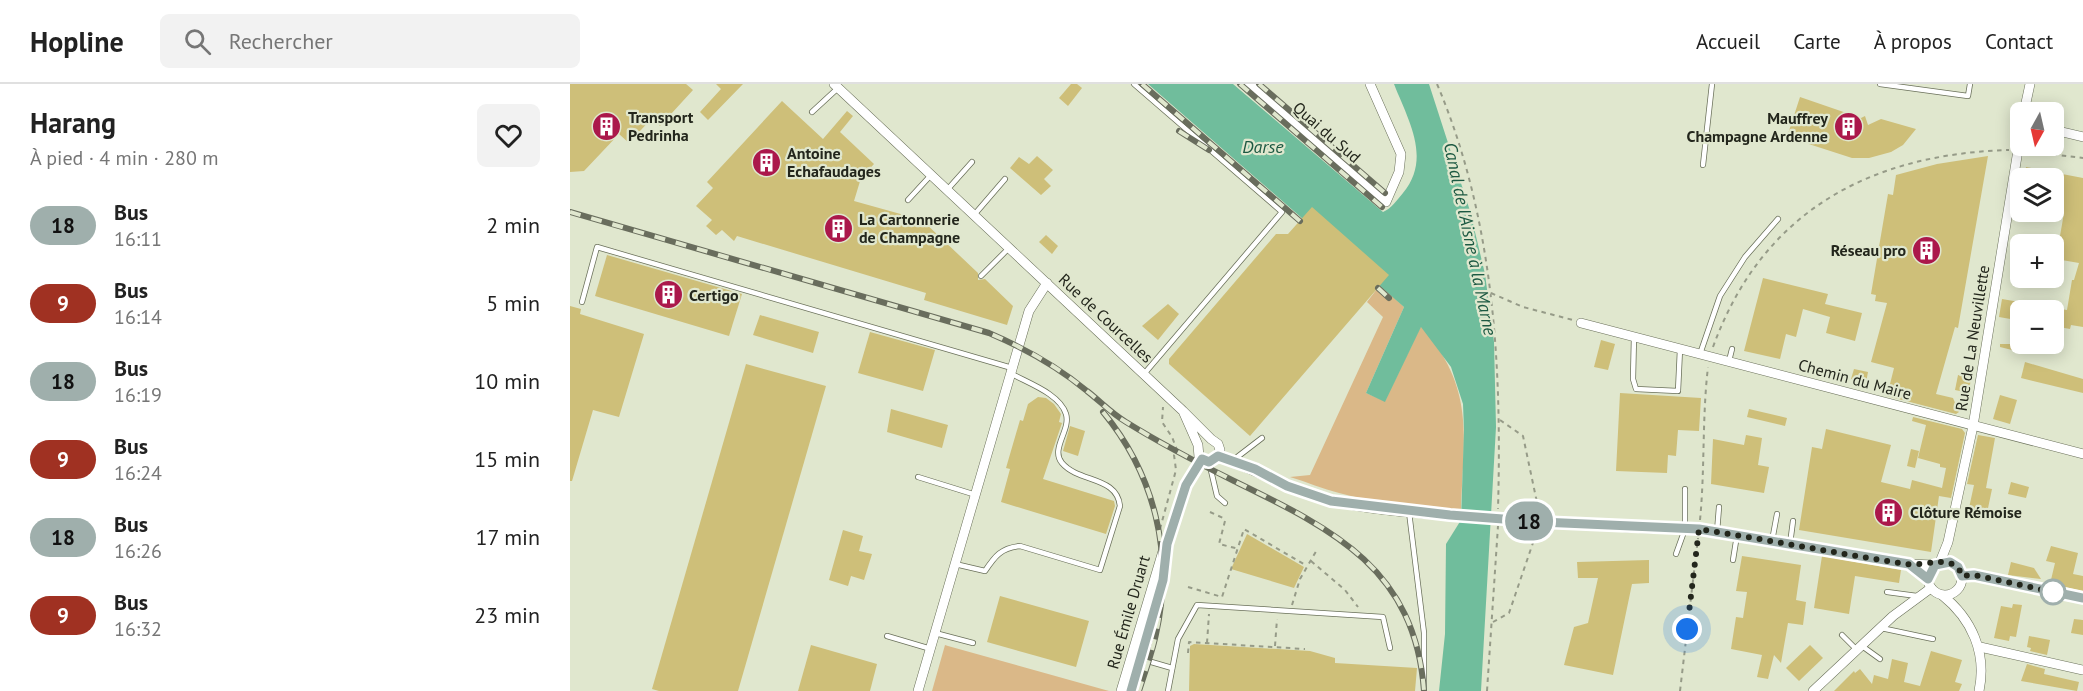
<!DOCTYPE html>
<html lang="fr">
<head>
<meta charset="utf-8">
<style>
  :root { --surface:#fff; --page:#f2f2f2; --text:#222; --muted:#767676; --line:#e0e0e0 }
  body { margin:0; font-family:"PT Sans",sans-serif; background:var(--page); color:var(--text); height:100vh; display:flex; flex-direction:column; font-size:22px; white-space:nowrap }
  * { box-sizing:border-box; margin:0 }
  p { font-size:20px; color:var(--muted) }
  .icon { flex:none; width:33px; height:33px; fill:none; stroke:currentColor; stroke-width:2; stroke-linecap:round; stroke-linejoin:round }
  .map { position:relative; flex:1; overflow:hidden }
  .details { display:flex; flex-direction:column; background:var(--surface); width:570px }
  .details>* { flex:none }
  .badge { padding:0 12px; border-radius:20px; font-size:21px; line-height:39px }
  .needle { width:39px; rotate:188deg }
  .buttons { position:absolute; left:1440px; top:18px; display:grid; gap:12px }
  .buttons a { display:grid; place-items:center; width:54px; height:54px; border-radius:9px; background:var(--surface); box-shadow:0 3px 15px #0003; font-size:30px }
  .you { position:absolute; width:30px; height:30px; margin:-15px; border:4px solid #fff; border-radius:50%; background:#1a73e8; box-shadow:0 0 0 9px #1a73e833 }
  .map>.badge { position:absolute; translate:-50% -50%; box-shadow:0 0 0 3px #fff }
  .round { display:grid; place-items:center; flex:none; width:63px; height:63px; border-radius:9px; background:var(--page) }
  .headline { display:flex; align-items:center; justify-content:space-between; height:102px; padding:0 30px }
  h1 { font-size:28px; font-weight:700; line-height:45px }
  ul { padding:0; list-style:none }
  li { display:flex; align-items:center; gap:18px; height:78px; padding:0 30px }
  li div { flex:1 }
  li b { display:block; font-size:22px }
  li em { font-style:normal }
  li .badge { min-width:66px; font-weight:700; text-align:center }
  header { display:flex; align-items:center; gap:36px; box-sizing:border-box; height:84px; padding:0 30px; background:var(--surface); border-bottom:2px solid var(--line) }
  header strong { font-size:28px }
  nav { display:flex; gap:33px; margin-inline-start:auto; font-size:21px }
  .search { width:420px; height:54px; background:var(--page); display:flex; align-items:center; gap:15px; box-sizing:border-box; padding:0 21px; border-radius:9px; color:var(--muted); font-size:22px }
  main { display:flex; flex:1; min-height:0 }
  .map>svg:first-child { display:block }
  .green { fill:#dab888 }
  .water { fill:#70bd9c }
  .building { fill:#cebf79 }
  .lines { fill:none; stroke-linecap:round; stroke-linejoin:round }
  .lane-casing { stroke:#6a705a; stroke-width:6 }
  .street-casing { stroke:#6a705a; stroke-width:10 }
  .path { stroke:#969b88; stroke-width:2; stroke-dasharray:4.5 4.5; stroke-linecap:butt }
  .lane { stroke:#fff; stroke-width:4.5 }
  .street { stroke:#fff; stroke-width:9 }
  .rail-casing { stroke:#696d5d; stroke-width:6 }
  .rail { stroke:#e0e7ce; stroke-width:4; stroke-dasharray:11; stroke-linecap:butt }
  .street-bridge-casing { stroke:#6a705a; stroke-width:10; stroke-linecap:butt }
  .street-bridge { stroke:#fff; stroke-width:9 }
  .line-casing { stroke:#fff; stroke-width:14 }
  .line { stroke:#9fafac; stroke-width:9 }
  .walk { stroke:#23261c; stroke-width:6; stroke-dasharray:0 10.8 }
  .stop-dot { fill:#fff; stroke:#9fafac; stroke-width:3 }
  .labels { text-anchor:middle; stroke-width:4.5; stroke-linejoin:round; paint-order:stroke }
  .poi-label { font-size:16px; font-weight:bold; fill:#23261c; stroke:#e0e7ce; text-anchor:start }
  .street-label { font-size:16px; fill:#23261c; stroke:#e0e7ce }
  .water-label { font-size:18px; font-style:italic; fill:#1c5942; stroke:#e0e7ce }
</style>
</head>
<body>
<header>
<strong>Hopline</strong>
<div class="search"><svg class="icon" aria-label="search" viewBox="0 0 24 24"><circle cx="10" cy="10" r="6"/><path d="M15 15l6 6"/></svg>Rechercher</div>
<nav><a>Accueil</a><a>Carte</a><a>À propos</a><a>Contact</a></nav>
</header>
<main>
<section class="details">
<div class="headline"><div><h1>Harang</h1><p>À pied · 4 min · 280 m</p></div><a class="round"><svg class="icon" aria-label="heart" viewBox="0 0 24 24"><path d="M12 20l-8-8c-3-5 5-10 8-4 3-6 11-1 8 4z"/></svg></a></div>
<ul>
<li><span class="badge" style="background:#9fafac;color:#111">18</span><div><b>Bus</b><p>16:11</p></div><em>2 min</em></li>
<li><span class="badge" style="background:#a03122;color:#fff">9</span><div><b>Bus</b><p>16:14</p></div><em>5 min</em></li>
<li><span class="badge" style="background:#9fafac;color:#111">18</span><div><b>Bus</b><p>16:19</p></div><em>10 min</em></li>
<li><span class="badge" style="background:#a03122;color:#fff">9</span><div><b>Bus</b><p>16:24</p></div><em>15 min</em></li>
<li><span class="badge" style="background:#9fafac;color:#111">18</span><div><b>Bus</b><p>16:26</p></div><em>17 min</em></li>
<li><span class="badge" style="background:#a03122;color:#fff">9</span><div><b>Bus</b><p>16:32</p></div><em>23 min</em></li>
</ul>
</section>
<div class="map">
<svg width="1513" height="607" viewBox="0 0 1513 607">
  <rect width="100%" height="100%" fill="#e0e7ce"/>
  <g class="green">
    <path d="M 810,201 L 834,223 L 796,309 L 815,317 L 851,242 C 905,304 894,350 891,426 C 850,423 809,420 769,409 C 753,405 737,398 720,393 L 740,391 L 813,233 L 797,218 Z"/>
    <path d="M 375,561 L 378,562 L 539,607 L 362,607 Z"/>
  </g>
  <path class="water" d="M 578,0 L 663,0 L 813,128 C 821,125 827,116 833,109 C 862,74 838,36 824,0 L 859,0 L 900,127 L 915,190 L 924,258 L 926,343 L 911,607 L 869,607 L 875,550 L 876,460 L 891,436 L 894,346 L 893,320 L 881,283 L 851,243 L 815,318 L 796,309 L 834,223 Z"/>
  <g class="building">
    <path d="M 0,0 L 116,0 L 123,6 L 90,42 L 82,34 L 59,59 L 49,50 L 14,87 L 0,88 Z"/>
    <path d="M 146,0 L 173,0 L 138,36 L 130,28 L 151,5 Z"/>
    <path d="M 501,0 L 507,0 L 512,4 L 498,22 L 489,14 Z"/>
    <path d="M 1230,13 L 1291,34 L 1295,32 L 1298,41 L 1311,35 L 1346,45 L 1333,61 L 1321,68 L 1299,74 L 1282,74 L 1217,53 Z"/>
    <path d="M 212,17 L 253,55 L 277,27 L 283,32 L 270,48 L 304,80 L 291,94 L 284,117 L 352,136 L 408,189 L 408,196 L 415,195 L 443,222 L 437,241 L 354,216 L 356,209 L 167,152 L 164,157 L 152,146 L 146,151 L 136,142 L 142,136 L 126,122 L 143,104 L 137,98 Z"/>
    <path d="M 467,72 L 483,86 L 474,95 L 481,102 L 471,111 L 440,84 L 449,73 L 459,80 Z"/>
    <path d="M 1418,72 L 1388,244 L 1385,243 L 1366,310 L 1383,314 L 1389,328 L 1386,330 L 1317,312 L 1324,284 L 1301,278 L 1317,219 L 1305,217 L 1306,211 L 1301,210 L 1318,110 L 1323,111 L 1326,91 L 1367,80 Z"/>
    <path d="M 1456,83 L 1513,94 L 1513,243 L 1501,241 L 1500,245 L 1484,242 L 1484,224 L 1497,226 L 1502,196 L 1504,196 L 1509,179 L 1486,175 L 1494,129 L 1484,127 L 1484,94 L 1454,94 Z"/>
    <path d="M 742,123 L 819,191 L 680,352 L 599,280 L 599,275 L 706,150 L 718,150 Z"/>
    <path d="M 476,151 L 488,162 L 482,170 L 469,158 Z"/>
    <path d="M 37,171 L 172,210 L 159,252 L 25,212 Z"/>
    <path d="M 1193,194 L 1258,210 L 1255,220 L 1292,229 L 1285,257 L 1256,249 L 1260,233 L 1233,225 L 1226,253 L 1216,250 L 1210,275 L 1174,267 Z"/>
    <path d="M 1432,215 L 1473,222 L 1472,226 L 1450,226 L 1450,260 L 1461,260 L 1458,270 L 1430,263 L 1430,260 L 1440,260 L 1446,236 L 1429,233 Z"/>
    <path d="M 598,220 L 609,230 L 588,256 L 572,242 Z"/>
    <path d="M 0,222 L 11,225 L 10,230 L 74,250 L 49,333 L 23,326 L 2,397 L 0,397 Z"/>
    <path d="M 190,231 L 249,248 L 243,269 L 183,251 Z"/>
    <path d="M 300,248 L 365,266 L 353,307 L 288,289 Z"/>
    <path d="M 1031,256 L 1045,260 L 1038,286 L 1024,283 Z"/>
    <path d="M 1455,278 L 1513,295 L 1513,309 L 1451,294 Z"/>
    <path d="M 176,280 L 256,302 L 168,607 L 89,607 L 82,605 Z"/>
    <path d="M 1284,285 L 1298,288 L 1296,299 L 1281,295 Z"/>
    <path d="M 1388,291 L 1401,293 L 1399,309 L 1385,306 Z"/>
    <path d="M 1050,309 L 1131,314 L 1129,347 L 1108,346 L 1106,372 L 1098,371 L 1097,389 L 1046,387 Z"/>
    <path d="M 1430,311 L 1447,316 L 1440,340 L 1423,335 Z"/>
    <path d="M 468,313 L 476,314 L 484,320 L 491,330 L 489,338 L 492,339 L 473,395 L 544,417 L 545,422 L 536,450 L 431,418 L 440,385 L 436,384 L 450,336 L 453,337 L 458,320 Z"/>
    <path d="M 321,325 L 378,341 L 372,364 L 317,348 Z"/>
    <path d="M 1179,325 L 1217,334 L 1215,342 L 1177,333 Z"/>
    <path d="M 1343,333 L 1392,345 L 1395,349 L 1381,414 L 1369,412 L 1361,468 L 1229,446 L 1242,363 L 1252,365 L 1256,345 L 1321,361 L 1311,398 L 1340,405 L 1342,396 L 1372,404 L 1376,384 L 1370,383 L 1370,380 L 1348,374 L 1356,341 L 1342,337 Z"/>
    <path d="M 500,342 L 515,347 L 508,372 L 493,367 Z"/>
    <path d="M 1176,351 L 1192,354 L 1188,381 L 1199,383 L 1194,409 L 1141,400 L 1143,355 L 1174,361 Z"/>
    <path d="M 1408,351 L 1425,354 L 1416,404 L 1422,405 L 1417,429 L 1399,424 L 1404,401 L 1397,400 Z"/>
    <path d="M 1341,365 L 1349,367 L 1345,384 L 1337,382 Z"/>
    <path d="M 1441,398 L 1459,403 L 1456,414 L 1438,410 Z"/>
    <path d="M 273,446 L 293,452 L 289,467 L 302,470 L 294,496 L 281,492 L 278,502 L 259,496 Z"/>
    <path d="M 677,450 L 734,483 L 724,504 L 661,485 Z"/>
    <path d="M 1481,462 L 1508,469 L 1503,490 L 1513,492 L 1513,507 L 1480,500 L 1485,479 L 1476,477 Z"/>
    <path d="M 1172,472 L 1231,481 L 1226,516 L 1236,518 L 1233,541 L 1218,539 L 1211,579 L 1204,571 L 1198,595 L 1187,593 L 1192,571 L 1161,565 L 1166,533 L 1173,534 L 1177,508 L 1166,507 Z"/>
    <path d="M 1252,472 L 1331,486 L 1329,499 L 1285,492 L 1279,530 L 1244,524 Z"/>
    <path d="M 1079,476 L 1079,499 L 1062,500 L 1043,591 L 994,581 L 1004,543 L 1018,539 L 1028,494 L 1008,494 L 1007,478 Z"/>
    <path d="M 1441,478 L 1464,484 L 1471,495 L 1438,491 Z"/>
    <path d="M 430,512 L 519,537 L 506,583 L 417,558 Z"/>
    <path d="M 1443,520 L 1452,521 L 1446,553 L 1440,552 L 1439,557 L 1424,554 L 1431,522 L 1442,524 Z"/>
    <path d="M 1504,535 L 1513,536 L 1513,551 L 1501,549 Z"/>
    <path d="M 1459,552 L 1480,556 L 1477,571 L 1460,567 L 1461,564 L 1457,563 Z"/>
    <path d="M 624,560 L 740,567 L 765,574 L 765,579 L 847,584 L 845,607 L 619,607 L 620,562 Z"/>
    <path d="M 241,561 L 307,580 L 300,607 L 228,607 Z"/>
    <path d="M 1240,561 L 1253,574 L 1229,597 L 1216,584 Z"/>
    <path d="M 1361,567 L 1392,576 L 1385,598 L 1392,600 L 1389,607 L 1264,607 L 1284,587 L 1285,589 L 1290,585 L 1302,600 L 1304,591 L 1318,595 L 1322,575 L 1338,579 L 1334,598 L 1350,602 Z"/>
    <path d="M 1457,580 L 1475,585 L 1474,590 L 1509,598 L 1507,607 L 1451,597 Z"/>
  </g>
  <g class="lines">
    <defs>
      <g id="lane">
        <path d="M 564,0 L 712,128 L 574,290"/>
        <path d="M 1310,0 L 1398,12 L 1400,0"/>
        <path d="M 242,28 L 268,4"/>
        <path d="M 1133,81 L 1142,0"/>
        <path d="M 377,106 L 402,78"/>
        <path d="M 338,116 L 361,91"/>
        <path d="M 404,131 L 435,95"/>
        <path d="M 411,192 L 439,164"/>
        <path d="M 12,218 L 27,163 L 442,284"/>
        <path d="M 1064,252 L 1063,295 L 1066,305 L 1108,307 L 1110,265"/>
        <path d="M 1130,270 L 1150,212 L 1175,173 L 1208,135"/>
        <path d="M 1159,277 L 1162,265"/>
        <path d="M 662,377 L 692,354"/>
        <path d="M 639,378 L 647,412 L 655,419"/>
        <path d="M 348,393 L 406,411"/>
        <path d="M 839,428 L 854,549 L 854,607"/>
        <path d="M 1147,448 L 1149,423"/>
        <path d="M 1202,457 L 1207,430"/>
        <path d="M 1220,460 L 1223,437"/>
        <path d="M 1106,470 L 1115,445 L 1115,405"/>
        <path d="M 1163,476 L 1167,451"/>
        <path d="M 385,480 L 415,487 C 425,472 431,464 450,462 L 530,486 L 550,422 C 547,392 509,399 492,379 C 480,365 501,346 496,330 C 490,310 458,299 442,290"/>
        <path d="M 1317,508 L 1347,512"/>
        <path d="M 1311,544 L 1363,555"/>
        <path d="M 365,549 L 403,559"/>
        <path d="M 1272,551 L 1287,566"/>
        <path d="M 317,552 L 361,565"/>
        <path d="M 1292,562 L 1310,575"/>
        <path d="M 571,575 L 602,584"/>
        <path d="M 598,607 L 608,555 L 627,521 L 813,533 L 820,564"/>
      </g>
      <g id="street">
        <path d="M 264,0 L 613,327 L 641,355 L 648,360 L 650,366 L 646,375 L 639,378 L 629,373 L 628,361 L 613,327"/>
        <path d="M 679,0 L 816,118 L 829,88 L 831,70 L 800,0"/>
        <path d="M 1454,28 L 1460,0"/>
        <path d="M 1484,46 L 1513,53"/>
        <path d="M 1011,239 L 1513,370"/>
        <path d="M 648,372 C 686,386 721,406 760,416 C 805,428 860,430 907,432"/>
        <path d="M 941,435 L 1067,444 L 1129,445 L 1338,480 L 1365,481"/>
        <circle cx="1375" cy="494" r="17"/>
        <path d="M 1370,478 L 1378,458 L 1403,342 L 1450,54"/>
        <path d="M 1392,492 L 1404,491 L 1513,514"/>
        <path d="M 1372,511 C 1402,535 1417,569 1409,607"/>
        <path d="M 1410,563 L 1513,586"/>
        <path d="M 348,607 L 459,227 L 477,199"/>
        <path d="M 551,607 L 593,467"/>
        <path d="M 561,607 L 593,496 L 597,460 L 616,401 L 632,376"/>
        <path d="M 1243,607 L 1323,532 L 1361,504"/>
      </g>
    </defs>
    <use href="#lane" class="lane-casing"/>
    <use href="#street" class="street-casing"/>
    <g class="path">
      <path d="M 867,0 C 924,134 932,281 928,425"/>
      <path d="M 1456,67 L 1513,74"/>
      <path d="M 921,209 L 953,223 L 1003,236"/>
      <path d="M 1143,263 C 1192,128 1299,70 1439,66"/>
      <path d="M 930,336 L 953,352 L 969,428"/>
      <path d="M 640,428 L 653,434 L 655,437 L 649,460 L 669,465"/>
      <path d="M 1130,436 C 1135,385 1132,334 1138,283"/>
      <path d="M 590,445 L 606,386 L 604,371 L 607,366 L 602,353 L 592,338 L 593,323"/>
      <path d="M 741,477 L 775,506 L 788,523"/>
      <path d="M 618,503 L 652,513 L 674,445 L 737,482"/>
      <path d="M 722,521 L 730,495 L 748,464"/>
      <path d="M 923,538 L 939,529 L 967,447"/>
      <path d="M 637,559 L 639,530"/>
      <path d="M 705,562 L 707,535"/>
      <path d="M 618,569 L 619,558 L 735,565"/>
      <path d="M 917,607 L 928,442"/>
      <path d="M 1110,607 L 1128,454"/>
    </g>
    <use href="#lane" class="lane"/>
    <use href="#street" class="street"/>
    <defs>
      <g id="rail">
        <path d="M 572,0 L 730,137"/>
        <path d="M 670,0 L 812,123"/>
        <path d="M 689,0 L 815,109"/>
        <path d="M 609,47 L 639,66"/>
        <path d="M 0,128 L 419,249 C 454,264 487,282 517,307 C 530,317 541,329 556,338 C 590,359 628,379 664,397 C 762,445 845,484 854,607"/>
        <path d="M 808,204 L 819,214"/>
        <path d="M 533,328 C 585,391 604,470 586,550 C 582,569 575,588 569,607"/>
      </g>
    </defs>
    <use href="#rail" class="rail-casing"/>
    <use href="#rail" class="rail"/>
    <defs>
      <path id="street-bridge" d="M 907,432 L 941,435"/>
    </defs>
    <use href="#street-bridge" class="street-bridge-casing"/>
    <use href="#street-bridge" class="street-bridge"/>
  </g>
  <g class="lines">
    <defs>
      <path id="line" d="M 561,607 L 593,496 L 597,460 L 616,401 L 632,375 L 639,378 L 648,372 L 685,385 L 717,402 L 761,417 L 880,431 L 971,438 L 1129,445 L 1339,480 L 1358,495 L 1365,481 L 1380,478 L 1388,483 L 1392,492 L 1404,491 L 1513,514"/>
    </defs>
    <use href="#line" class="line-casing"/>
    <use href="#line" class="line"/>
    <path class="walk" d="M 1117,545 L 1129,445 C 1198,456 1266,469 1335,480 C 1356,483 1385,468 1392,492 L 1404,491 L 1483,508"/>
  </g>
  <defs>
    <symbol id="building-disc" viewBox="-11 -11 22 22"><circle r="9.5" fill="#ab184b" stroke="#e0e7ce"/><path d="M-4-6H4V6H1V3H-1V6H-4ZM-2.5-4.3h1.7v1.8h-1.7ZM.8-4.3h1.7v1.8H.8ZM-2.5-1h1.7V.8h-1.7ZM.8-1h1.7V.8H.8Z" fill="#fff"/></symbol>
  </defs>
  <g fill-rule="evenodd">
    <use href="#building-disc" x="20" y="26" width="33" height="33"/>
    <use href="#building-disc" x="1262" y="26" width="33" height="33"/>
    <use href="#building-disc" x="180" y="62" width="33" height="33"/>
    <use href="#building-disc" x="252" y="128" width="33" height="33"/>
    <use href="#building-disc" x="1340" y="150" width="33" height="33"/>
    <use href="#building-disc" x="82" y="194" width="33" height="33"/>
    <use href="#building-disc" x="1302" y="412" width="33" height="33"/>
  </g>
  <circle class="stop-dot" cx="1483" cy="508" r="12"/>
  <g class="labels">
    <g class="poi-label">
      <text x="58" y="39">Transport<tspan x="58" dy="18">Pedrinha</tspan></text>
      <text x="1258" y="40" text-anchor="end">Mauffrey<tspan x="1258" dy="18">Champagne Ardenne</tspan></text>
      <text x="217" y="75">Antoine<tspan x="217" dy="18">Echafaudages</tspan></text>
      <text x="289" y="141">La Cartonnerie<tspan x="289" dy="18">de Champagne</tspan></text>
      <text x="1336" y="172" text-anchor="end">Réseau pro</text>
      <text x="119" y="217">Certigo</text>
      <text x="1340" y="434">Clôture Rémoise</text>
    </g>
    <g class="street-label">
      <text transform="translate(757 48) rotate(41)" y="6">Quai du Sud</text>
      <text transform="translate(536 234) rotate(43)" y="6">Rue de Courcelles</text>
      <text transform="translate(1402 254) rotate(-81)" y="6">Rue de La Neuvillette</text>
      <text transform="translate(1285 295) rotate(15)" y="6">Chemin du Maire</text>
      <text transform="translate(558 528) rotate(-74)" y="6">Rue Émile Druart</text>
    </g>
    <g class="water-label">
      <text x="693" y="69">Darse</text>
      <text transform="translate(900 155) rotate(78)" y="6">Canal de l'Aisne à la Marne</text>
    </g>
  </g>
</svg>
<div class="buttons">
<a><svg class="needle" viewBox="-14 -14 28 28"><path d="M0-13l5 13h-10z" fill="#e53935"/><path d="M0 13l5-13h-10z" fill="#767676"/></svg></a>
<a><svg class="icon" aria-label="layers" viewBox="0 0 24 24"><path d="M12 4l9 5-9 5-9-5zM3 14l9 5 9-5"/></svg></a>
<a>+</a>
<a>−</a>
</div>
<div class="you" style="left:1117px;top:545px"></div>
<b class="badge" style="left:959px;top:437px;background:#9fafac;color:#111">18</b>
</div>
</main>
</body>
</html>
